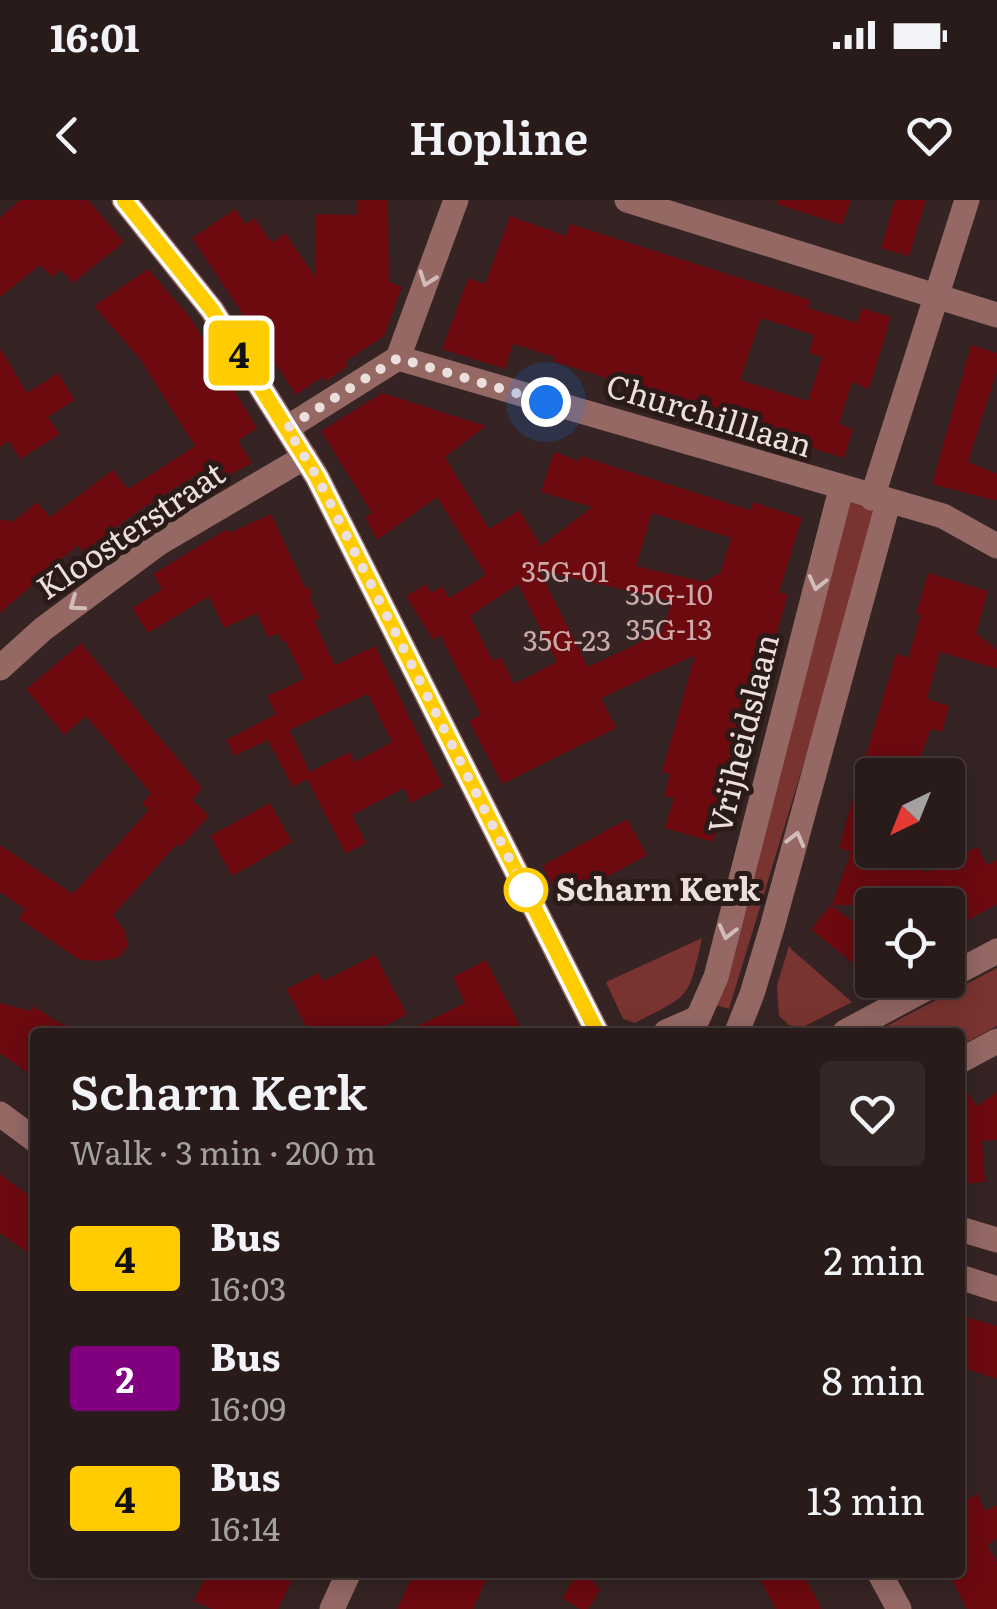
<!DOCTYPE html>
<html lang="en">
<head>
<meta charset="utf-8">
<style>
  :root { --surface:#281b1a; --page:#342827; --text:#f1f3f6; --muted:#a5a1a2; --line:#443939 }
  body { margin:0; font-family:Literata,serif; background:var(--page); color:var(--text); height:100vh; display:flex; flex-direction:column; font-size:38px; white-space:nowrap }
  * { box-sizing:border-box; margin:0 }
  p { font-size:32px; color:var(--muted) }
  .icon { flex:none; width:55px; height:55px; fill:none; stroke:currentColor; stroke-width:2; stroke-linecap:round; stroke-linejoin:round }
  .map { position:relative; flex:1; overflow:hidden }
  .side { position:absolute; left:30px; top:828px; width:935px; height:550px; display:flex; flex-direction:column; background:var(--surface); border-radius:10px; box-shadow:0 5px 25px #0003,0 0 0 2px var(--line) }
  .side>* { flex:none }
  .badge { padding:0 20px; border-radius:8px; font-size:35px; line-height:65px }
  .needle { width:65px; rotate:223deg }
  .tools { position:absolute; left:855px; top:558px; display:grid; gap:20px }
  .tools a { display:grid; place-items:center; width:110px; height:110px; border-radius:10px; background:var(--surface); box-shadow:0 5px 25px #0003,0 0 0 2px var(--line); font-size:50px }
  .you { position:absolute; width:50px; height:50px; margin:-25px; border:8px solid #fff; border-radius:50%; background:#1a73e8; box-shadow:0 0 0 15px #1a73e833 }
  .map>.badge { position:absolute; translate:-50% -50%; box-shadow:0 0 0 5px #fff }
  .round { display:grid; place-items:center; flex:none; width:105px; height:105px; border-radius:10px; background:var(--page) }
  .summary { display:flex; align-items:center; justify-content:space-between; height:170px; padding:0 40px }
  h1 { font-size:48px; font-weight:600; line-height:75px }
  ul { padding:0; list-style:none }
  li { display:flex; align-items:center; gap:30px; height:120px; padding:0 40px }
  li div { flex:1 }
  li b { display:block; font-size:38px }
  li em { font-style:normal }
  li .badge { min-width:110px; font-weight:700; text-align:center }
  .status { display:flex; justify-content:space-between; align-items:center; height:70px; padding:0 50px; background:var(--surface); direction:ltr }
  .status svg { height:28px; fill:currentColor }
  header { display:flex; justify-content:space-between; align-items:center; height:130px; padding:0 40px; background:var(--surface); font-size:45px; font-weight:600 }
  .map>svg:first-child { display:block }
  .green { fill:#793330 }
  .building { fill:#6c0a10; fill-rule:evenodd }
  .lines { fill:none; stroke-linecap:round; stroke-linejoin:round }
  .minor { stroke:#956864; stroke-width:25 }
  .oneway { stroke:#d2bcba }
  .line-casing { stroke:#fff; stroke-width:22 }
  .line { stroke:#fc0; stroke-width:15 }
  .walk { stroke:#ece0df; stroke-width:10; stroke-dasharray:0 18 }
  .stop-dot { fill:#fff; stroke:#fc0; stroke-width:5 }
  .labels { text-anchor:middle; stroke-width:10; stroke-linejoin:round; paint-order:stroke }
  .number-label { font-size:28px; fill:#ccaaab }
  .street-label { font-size:32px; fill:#ece0df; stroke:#2a1b19 }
  .stop-label { font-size:32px; font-weight:bold; fill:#ece0df; stroke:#2a1b19; text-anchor:start }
</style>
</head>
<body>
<div class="status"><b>16:01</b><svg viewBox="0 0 49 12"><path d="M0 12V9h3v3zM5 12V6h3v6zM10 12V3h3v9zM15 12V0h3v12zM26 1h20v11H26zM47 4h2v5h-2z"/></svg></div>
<header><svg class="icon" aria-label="back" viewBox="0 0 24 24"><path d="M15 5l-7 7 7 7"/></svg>Hopline<svg class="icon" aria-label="heart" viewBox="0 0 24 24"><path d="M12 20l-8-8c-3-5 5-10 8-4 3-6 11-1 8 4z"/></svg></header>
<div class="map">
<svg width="997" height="1409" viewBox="0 0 997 1409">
  <rect width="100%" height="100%" fill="#352423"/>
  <g class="green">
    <path d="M 847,298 L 881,309 L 729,809 L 712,804 Z"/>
    <path d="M 702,738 C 688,800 691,794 635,823 L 623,819 L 606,782 Z"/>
    <path d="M 789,746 L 792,750 L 852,802 L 801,828 L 789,825 L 779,816 L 777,785 Z"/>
    <path d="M 997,768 L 997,826 L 960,846 L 960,832 L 875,832 Z"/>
  </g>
  <g class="building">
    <path d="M 20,0 L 88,0 L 124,42 L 73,83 L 61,70 L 52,77 L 40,65 L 0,97 L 0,18 Z"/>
    <path d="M 357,0 L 388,0 L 389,82 L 402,87 L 384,136 L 345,162 L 348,166 L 325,182 L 322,177 L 296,195 L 192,38 L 235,9 L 245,24 L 255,18 L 272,43 L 285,33 L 316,78 L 315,14 L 357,15 Z"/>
    <path d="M 778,0 L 851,0 L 842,25 L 777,4 Z"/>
    <path d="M 895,0 L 926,0 L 909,56 L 881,48 Z"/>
    <path d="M 510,16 L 566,36 L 570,24 L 810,100 L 808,108 L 857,123 L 862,108 L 891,117 L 869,189 L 852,182 L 839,224 L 853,229 L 844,258 L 770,235 L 771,231 L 553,161 L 555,157 L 513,144 L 505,169 L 442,149 L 468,78 L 485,84 ZM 761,118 L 814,135 L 809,153 L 822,157 L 808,201 L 740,180 Z"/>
    <path d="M 148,69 L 190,117 L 257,228 L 238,241 L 252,263 L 211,285 L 203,271 L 144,307 L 83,352 L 78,345 L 0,413 L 0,320 L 14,321 L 37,302 L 50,317 L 113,270 L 128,289 L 195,246 L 140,159 L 94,106 Z"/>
    <path d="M 971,145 L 997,153 L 997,171 L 968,262 L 997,274 L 997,301 L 932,284 Z"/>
    <path d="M 0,148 L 27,193 L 58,173 L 75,200 L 48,217 L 60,234 L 20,259 L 9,241 L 0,247 Z"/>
    <path d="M 382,193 L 486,226 L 445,257 L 489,329 L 519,310 L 541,346 L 592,307 L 541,292 L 554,252 L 579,261 L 580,256 L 750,310 L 753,302 L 802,318 L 779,392 L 788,395 L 713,642 L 665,628 L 674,598 L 664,596 L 670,574 L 662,572 L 695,455 L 601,498 L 616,528 L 502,584 L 469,521 L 481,515 L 440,435 L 433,440 L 406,396 L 426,384 L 431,393 L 442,386 L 449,398 L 486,375 L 437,297 L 377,340 L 365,317 L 372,313 L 321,231 ZM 652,313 L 731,338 L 721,372 L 704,382 L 636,366 ZM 539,370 L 672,401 L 662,432 L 588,467 ZM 518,384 L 557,462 L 514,484 L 501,457 L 493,461 L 470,416 Z"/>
    <path d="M 271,314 L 305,387 L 312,390 L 310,398 L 320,418 L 314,421 L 335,465 L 375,446 L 443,586 L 411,603 L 404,588 L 352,615 L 366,643 L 346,654 L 307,579 L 293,587 L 268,540 L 234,556 L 226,540 L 276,514 L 267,496 L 304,479 L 285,440 L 282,442 L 278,433 L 268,438 L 257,413 L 224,428 L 209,396 L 148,433 L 132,408 L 162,389 L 153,374 L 227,329 L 229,333 ZM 368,494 L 392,542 L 355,562 L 349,552 L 310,572 L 289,530 Z"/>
    <path d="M 928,373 L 988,391 L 976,433 L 997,450 L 997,469 L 940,452 L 927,499 L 949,506 L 942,532 L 931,529 L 913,575 L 872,575 L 872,650 L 878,650 L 877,655 L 927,672 L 977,647 L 987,665 L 997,660 L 997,704 L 948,731 L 948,705 L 832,705 L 851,652 L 839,648 L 847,619 L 896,454 L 908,458 L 921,415 L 916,414 Z"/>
    <path d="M 81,443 L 202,588 L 192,600 L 209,616 L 180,647 L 177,644 L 113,715 L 125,731 L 128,746 L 118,758 L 99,761 L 80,760 L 19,719 L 25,709 L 0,692 L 0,645 L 73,694 L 149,610 L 142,603 L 151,593 L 86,516 L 64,535 L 26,489 Z"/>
    <path d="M 270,603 L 292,642 L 232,676 L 210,636 Z"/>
    <path d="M 627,619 L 647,655 L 562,702 L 542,666 Z"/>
    <path d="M 831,705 L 872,736 L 872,779 L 811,729 Z"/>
    <path d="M 375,755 L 407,814 L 374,832 L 309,832 L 286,789 L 318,773 L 323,781 Z"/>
    <path d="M 486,760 L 523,832 L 405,832 L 465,803 L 453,777 Z"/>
    <path d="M 0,803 L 31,811 L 34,806 L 54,820 L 81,832 L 35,832 L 35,878 L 0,853 Z"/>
    <path d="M 960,882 L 977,906 L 997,892 L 997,940 L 982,941 L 985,982 L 960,984 Z"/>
    <path d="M 0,974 L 35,1000 L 35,1058 L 0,1033 Z"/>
    <path d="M 960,1115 L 997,1126 L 997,1179 L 960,1167 Z"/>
    <path d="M 977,1294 L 985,1311 L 997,1305 L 997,1339 L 987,1345 L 997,1362 L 997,1409 L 967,1409 L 948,1372 L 960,1372 L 960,1304 Z"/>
    <path d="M 208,1372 L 296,1372 L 278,1409 L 213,1409 L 194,1401 Z"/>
    <path d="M 414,1372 L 490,1372 L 473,1409 L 397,1409 Z"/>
    <path d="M 578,1372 L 586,1372 L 600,1390 L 588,1409 L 580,1409 L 562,1398 Z"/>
    <path d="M 756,1372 L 802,1372 L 822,1409 L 776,1409 Z"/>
  </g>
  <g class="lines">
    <g class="minor">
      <path d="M 124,0 L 212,110 L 317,277 L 597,832"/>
      <path d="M 627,0 L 997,115"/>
      <path d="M 398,158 L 943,316 L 997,346"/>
      <path d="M 287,228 L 398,158 L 456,0"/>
      <path d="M 872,298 L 967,0"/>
      <path d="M 0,468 L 43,429 L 159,343 L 305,257"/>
      <path d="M 948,777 L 997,751"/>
      <path d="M 666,832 L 698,818 L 716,777 L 841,289"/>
      <path d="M 737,832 L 752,794 L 773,724 L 888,303"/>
      <path d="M 845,832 L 942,780"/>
      <path d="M 960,861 L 997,841"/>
      <path d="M 0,914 L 35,940"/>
      <path d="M 960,1029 L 997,1040"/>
      <path d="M 960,1077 L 997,1089"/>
      <path d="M 879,1372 L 899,1409"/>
      <path d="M 332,1409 L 349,1372"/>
    </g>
  </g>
  <defs><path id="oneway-chevron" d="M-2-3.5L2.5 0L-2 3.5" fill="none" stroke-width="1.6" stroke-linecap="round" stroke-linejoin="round" transform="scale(2.5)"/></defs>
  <g class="oneway">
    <use href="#oneway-chevron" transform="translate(427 79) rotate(110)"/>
    <use href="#oneway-chevron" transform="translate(817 383) rotate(104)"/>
    <use href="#oneway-chevron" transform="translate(76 404) rotate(144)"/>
    <use href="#oneway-chevron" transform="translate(796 639) rotate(-75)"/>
    <use href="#oneway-chevron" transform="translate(727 732) rotate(104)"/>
  </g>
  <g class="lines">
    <defs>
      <path id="line" d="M 124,0 L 212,110 L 317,277 L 597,832"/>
    </defs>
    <use href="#line" class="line-casing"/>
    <use href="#line" class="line"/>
    <path class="walk" d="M 526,690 L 529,698 L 317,277 L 287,228 L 398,158 L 546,202"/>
  </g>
  <circle class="stop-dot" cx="526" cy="690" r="20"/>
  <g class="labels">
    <g class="number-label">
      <text x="565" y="382">35G-01</text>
      <text x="669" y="405">35G-10</text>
      <text x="669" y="440">35G-13</text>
      <text x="567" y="451">35G-23</text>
    </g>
    <g class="street-label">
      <text transform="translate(709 216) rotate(17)" y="11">Churchilllaan</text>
      <text transform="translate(131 331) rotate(-34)" y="11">Kloosterstraat</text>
      <text transform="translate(744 534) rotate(-76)" y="11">Vrijheidslaan</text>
    </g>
    <g class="stop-label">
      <text x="556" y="701">Scharn Kerk</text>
    </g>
  </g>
</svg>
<div class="tools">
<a><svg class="needle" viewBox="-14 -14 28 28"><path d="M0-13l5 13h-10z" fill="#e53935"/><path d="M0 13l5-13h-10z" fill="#a5a1a2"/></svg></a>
<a><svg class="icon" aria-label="locate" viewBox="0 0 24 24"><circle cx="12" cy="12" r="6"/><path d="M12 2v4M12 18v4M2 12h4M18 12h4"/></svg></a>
</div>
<div class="you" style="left:546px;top:202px"></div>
<b class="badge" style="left:239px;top:153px;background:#fc0;color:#111">4</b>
<section class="side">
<div class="summary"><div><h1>Scharn Kerk</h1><p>Walk · 3 min · 200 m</p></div><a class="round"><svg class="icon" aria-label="heart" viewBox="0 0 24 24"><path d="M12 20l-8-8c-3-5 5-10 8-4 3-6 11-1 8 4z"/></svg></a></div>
<ul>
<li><span class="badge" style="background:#fc0;color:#111">4</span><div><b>Bus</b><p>16:03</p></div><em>2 min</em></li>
<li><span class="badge" style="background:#800080;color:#fff">2</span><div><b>Bus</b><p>16:09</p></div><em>8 min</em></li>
<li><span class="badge" style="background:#fc0;color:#111">4</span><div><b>Bus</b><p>16:14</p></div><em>13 min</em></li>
</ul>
</section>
</div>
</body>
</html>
